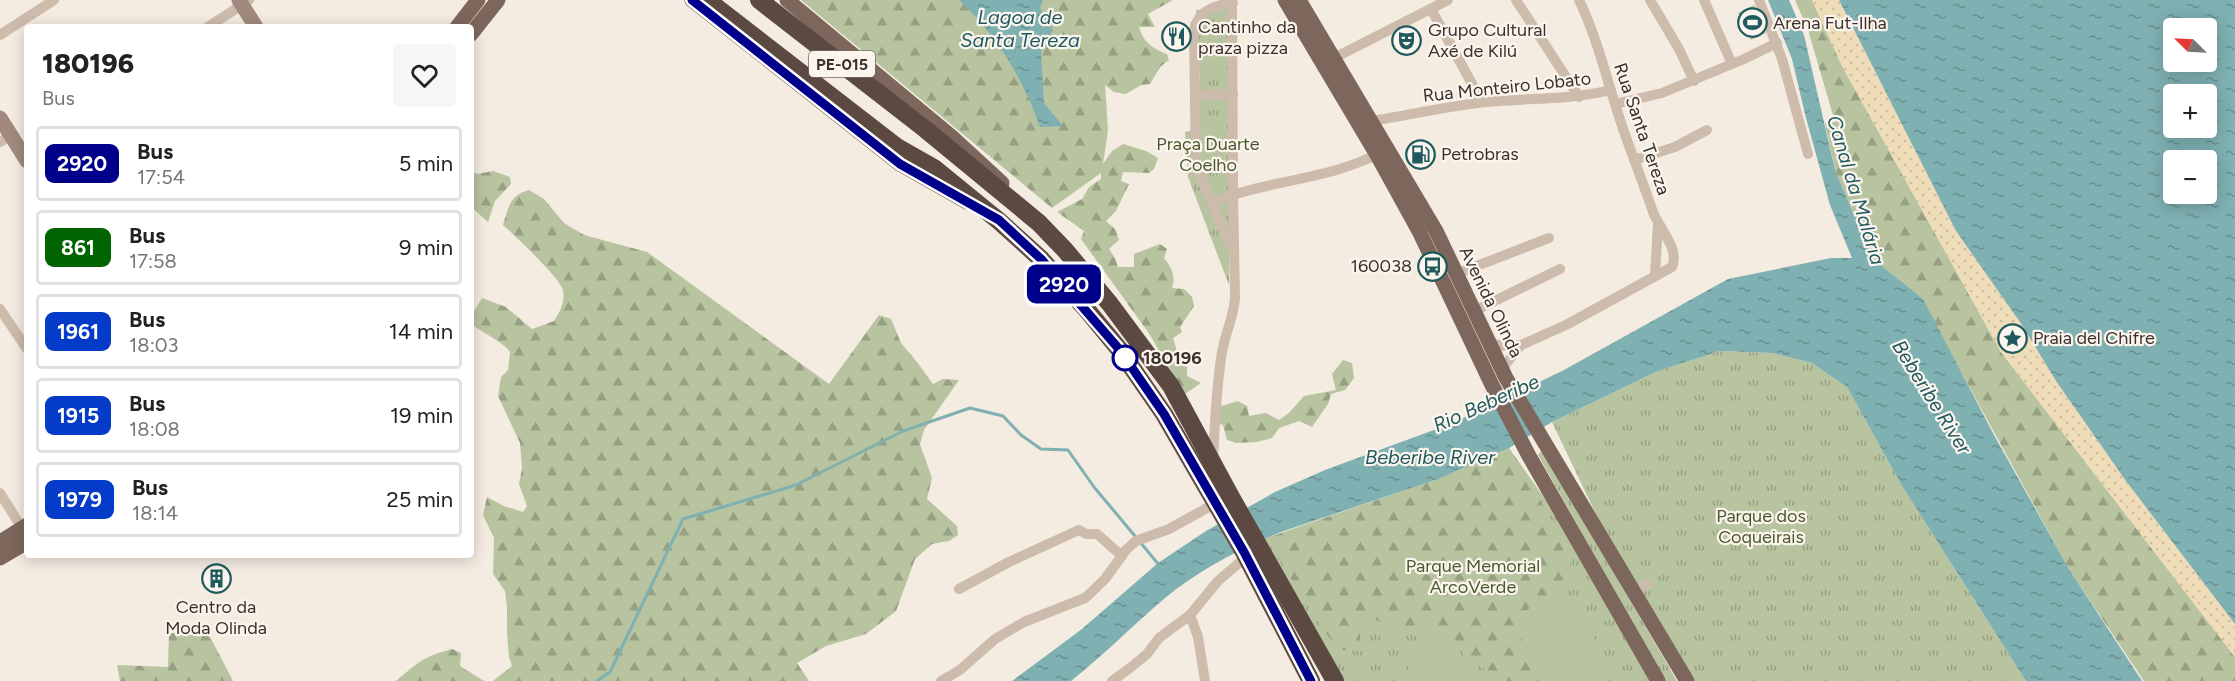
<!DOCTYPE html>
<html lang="en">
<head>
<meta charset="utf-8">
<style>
  :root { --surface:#fff; --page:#f6f6f6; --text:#222; --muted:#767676; --line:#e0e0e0 }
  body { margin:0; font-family:Figtree,sans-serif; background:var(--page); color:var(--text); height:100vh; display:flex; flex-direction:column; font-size:22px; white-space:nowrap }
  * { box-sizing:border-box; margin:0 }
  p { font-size:20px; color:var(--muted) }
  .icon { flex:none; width:33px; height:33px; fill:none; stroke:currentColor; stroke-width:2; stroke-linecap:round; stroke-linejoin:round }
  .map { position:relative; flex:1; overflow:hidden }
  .panel { position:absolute; left:24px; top:24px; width:450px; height:534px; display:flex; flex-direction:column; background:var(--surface); border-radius:6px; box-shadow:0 3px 15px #0003 }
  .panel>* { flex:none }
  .badge { padding:0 12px; border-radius:9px; font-size:21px; line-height:39px }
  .needle { width:39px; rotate:294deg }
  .fabs { position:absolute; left:2163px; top:18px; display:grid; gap:12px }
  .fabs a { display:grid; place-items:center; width:54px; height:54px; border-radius:6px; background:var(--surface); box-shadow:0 3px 15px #0003; font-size:30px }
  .map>.badge { position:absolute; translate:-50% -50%; box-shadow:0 0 0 3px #fff }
  .round { display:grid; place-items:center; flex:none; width:63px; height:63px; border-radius:6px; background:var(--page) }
  .summary { display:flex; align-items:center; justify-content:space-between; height:102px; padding:0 18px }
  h1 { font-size:28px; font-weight:800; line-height:45px }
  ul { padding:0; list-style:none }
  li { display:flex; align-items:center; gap:18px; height:75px; margin:0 12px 9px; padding:0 6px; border:3px solid var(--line); border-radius:6px }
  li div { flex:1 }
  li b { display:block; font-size:22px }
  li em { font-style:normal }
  li .badge { min-width:66px; font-weight:700; text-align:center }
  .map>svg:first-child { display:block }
  .grass { fill:url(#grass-tufts) }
  .forest { fill:url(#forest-firs) }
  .sand { fill:url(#sand-dots) }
  .pitch { fill:#b8c4a0 }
  .water { fill:url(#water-ripples); fill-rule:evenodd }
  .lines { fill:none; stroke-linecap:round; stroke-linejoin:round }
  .stream { stroke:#7fb0b2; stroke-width:3 }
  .street { stroke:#cdbbac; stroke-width:10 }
  .secondary { stroke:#a18a7d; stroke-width:15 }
  .primary { stroke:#7d675c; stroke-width:15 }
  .highway { stroke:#5c4a42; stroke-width:18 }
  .line-casing { stroke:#fff; stroke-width:14 }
  .line { stroke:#00008b; stroke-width:9 }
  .stop-dot { fill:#fff; stroke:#00008b; stroke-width:3 }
  .labels { text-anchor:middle; stroke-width:4.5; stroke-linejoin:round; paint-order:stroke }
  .shield { fill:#fbf5ee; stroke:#756b66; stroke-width:1.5 }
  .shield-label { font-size:16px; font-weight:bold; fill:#3b302b }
  .poi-label { font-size:18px; fill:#3b302b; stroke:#fbf5ee; text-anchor:start }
  .street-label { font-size:18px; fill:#3b302b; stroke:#fbf5ee }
  .park-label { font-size:18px; fill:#4a5a2e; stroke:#fbf5ee }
  .stop-label { font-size:18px; font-weight:bold; fill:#3b302b; stroke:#fbf5ee; text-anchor:start }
  .water-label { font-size:20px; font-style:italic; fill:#1f5a5e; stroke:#fbf5ee }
</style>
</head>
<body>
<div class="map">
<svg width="2235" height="681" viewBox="0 0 2235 681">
  <defs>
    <pattern id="grass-tufts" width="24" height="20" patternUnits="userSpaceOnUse" patternTransform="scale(1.5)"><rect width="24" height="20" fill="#b8c4a0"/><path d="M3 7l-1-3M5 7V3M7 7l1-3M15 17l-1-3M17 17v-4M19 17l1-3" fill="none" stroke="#97a083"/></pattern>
    <pattern id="forest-firs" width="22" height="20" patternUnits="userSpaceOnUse" patternTransform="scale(1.5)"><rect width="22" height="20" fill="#b8c4a0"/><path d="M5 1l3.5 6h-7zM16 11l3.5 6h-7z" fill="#97a083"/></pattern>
    <pattern id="sand-dots" width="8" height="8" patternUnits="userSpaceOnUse" patternTransform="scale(1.5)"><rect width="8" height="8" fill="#efdcb8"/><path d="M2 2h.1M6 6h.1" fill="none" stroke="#cebd9e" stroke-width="1.8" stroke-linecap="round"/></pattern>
    <pattern id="water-ripples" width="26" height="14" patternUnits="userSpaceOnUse" patternTransform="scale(1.5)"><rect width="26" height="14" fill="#7fb0b2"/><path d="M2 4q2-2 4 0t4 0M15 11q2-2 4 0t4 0" fill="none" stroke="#699091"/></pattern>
  </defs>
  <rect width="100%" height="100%" fill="#f4ebe1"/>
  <g class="grass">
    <path d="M 1229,8 L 1229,285 L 1188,177 L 1185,132 L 1195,130 L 1200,77 L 1196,10 Z"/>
    <path d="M 1720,351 L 1772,353 L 1812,363 L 1847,387 L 1902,486 L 2026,681 L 1687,681 L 1633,592 L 1552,422 L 1658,371 Z"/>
    <path d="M 1509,448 L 1567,530 L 1654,681 L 1339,681 L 1259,541 L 1438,479 Z"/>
    <path d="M 1542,450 L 1665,660 L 1677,681 L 1665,681 L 1538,455 Z"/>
  </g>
  <g class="forest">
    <path d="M 801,0 L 1173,0 L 1148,14 L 1155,27 L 1139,27 C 1144,43 1152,48 1167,54 L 1169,60 L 1160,67 L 1150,84 L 1141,85 L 1126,94 L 1114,92 L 1105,85 L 1108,130 L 1103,164 L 1112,151 L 1123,144 L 1146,151 L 1158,158 L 1154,169 L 1149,173 L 1123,172 L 1121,181 L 1129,184 L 1116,211 L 1106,221 L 1115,229 L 1119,240 L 1109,249 L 1115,258 L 1118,267 L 1134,267 L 1134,254 L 1160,244 L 1167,249 L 1164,258 C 1172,268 1176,276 1172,288 L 1184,289 L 1192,297 L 1194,306 L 1180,327 L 1182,332 L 1173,338 L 1181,364 L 1187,367 L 1187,376 L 1201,383 L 1185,394 L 1148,332 L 1081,239 L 1084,231 L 1057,212 L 1082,199 L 1089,187 L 1101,179 L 1101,173 L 1052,208 Z"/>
    <path d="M 1795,0 L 1812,0 L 1842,66 L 2001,352 L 2235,657 L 2235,681 L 2144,681 L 2069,569 L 1920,297 L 1872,258 L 1835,170 L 1825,123 L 1835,122 L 1808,30 Z"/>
    <path d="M 471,170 L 477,174 L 493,171 L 510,177 L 511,184 L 495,201 L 488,222 L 471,207 Z"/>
    <path d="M 529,190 L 544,199 L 564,223 L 584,235 L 647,252 L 829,384 L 879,315 L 891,319 L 901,343 L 917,362 L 933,384 L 943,379 L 959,380 L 924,430 L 920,444 L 932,478 L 927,499 L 957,526 L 958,535 L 949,541 L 932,544 L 915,559 L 896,611 L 866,634 L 826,646 L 797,663 L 809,681 L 493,681 L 512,666 L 509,657 L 507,633 L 507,607 L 505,591 L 493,574 L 494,538 L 483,515 L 487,497 L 504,506 L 523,512 L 527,506 L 519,484 L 522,468 L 520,443 L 498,396 L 501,377 L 508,370 L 510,352 C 502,341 483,333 471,324 L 474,313 L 471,314 L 471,303 L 474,311 L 482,298 L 506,307 L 532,329 L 554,321 C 560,311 565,303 563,290 C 561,279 514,235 503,225 C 509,206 509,196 529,190 Z"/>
    <path d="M 1343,360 L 1352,363 L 1354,378 L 1345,390 L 1331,394 L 1328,404 L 1312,427 L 1299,421 L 1279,428 L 1272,438 L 1257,442 L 1236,443 L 1227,440 L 1223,425 L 1217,423 L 1218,407 L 1238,401 L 1247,406 L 1249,416 L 1266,413 L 1279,420 L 1289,413 L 1304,396 L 1336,390 L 1332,374 Z"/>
    <path d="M 1509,448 C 1520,470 1574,548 1570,566 C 1565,589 1535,605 1517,616 L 1517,631 L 1532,655 L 1534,681 L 1494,681 L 1483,668 L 1477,665 L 1475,659 L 1465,659 L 1462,651 L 1449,648 L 1421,622 L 1414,633 L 1401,633 L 1368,616 C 1358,628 1359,636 1362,651 L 1338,650 L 1317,620 L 1266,538 L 1438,479 Z"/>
    <path d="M 204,625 L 233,681 L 120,681 L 117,665 L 168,667 L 169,634 Z"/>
    <path d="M 452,649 L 461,653 L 460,666 L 484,681 L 396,681 C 419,662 422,657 452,649 Z"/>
  </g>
  <path class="sand" d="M 1812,0 L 1839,0 L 1956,231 L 2022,325 L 2056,381 L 2126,481 L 2235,624 L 2235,657 L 2001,352 L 1842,66 Z"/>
  <g class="pitch">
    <path d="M 1754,5 L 1766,33 L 1751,40 L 1738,13 Z"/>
    <path d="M 1566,594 L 1617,674 L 1606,681 L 1549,681 L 1514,627 Z"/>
    <path d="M 1420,645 L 1493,681 L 1402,681 Z"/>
  </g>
  <g class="water">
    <path d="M 959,0 L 1043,0 L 1040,8 L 1053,30 L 1041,52 L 1044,103 L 1063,126 L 1040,127 C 1024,80 996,34 959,0 Z"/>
    <path d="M 1768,0 L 1789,0 L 1804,35 L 1835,170 L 1872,258 L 1923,299 L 1994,435 L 2069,569 L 2142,681 L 2026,681 L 1902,486 L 1847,387 L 1812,363 L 1772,353 L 1720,351 L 1658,371 L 1552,422 L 1509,448 L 1438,479 L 1281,532 C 1241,548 1199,570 1165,598 C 1133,625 1104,655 1071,681 L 1012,681 L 1082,629 L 1158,563 L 1206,531 L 1275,492 L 1325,470 L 1442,427 L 1482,410 L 1564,370 L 1728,279 L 1831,258 L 1852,258 L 1830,205 L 1806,118 L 1792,59 Z"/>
    <path d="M 1839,0 L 2235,0 L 2235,624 L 2126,481 L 2056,381 L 2022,325 L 1956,231 ZM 2206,28 L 2206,62 L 2174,62 L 2174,28 ZM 2206,94 L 2206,128 L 2174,128 L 2174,94 ZM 2174,160 L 2206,160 L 2206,194 L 2174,194 Z"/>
  </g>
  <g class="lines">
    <path class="stream" d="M 597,681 L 610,672 L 683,519 L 796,485 L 903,431 L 970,408 L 1003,416 L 1021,435 L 1041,449 L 1068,450 L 1094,487 L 1160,566"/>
    <g class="street">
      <path d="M 1516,0 L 1579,97"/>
      <path d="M 1650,0 L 1679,49 L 1694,81"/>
      <path d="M 1704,0 L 1732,64"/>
      <path d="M 1759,0 L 1782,59 L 1808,154"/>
      <path d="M 1431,9 L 1482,102"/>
      <path d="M 208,27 L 249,0"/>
      <path d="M 0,35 L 54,0"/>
      <path d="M 1334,58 L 1448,0"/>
      <path d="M 1196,95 L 1233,94"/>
      <path d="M 1615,104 L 1662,93 L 1744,59 L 1777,43"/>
      <path d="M 1372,121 C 1410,115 1448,106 1486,102 C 1528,98 1570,100 1611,90"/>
      <path d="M 0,142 L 11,135"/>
      <path d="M 1634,160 L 1675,147 L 1707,130"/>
      <path d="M 1212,203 C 1266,179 1330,181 1383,151"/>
      <path d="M 1232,249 L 1196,167 L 1194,30 C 1198,10 1215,5 1233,3"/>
      <path d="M 1456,274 L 1549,238"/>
      <path d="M 1655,275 L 1658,224"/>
      <path d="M 0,309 L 27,349"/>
      <path d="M 1474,311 L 1560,269"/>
      <path d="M 1489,343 L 1505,346 L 1521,345 L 1566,325 L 1672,267 C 1680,249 1659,228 1653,212 C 1641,176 1626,141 1615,104 C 1604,69 1595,33 1579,0"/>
      <path d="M 1502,369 L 1521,345"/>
      <path d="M 1213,459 C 1215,424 1216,388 1222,352 C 1225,334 1234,316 1235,298 L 1233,194 L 1232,0"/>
      <path d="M 0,493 L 25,533"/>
      <path d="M 959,589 L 1009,562 L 1079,530 L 1086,534 L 1097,534 L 1122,556"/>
      <path d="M 1634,592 L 1647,584"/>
      <path d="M 1190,615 L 1198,637 L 1205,681"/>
      <path d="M 941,681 L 960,670 L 995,639 L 1024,622 L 1085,598 L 1105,579 L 1126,550 L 1136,541 L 1169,529 L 1216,503"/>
      <path d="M 1112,681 L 1130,668 L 1147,654 L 1159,638 L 1190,615 L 1218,581 L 1246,557"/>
    </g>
    <g class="secondary">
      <path d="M 239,0 L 256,27"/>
      <path d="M 0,118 L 27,161"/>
    </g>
    <g class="primary">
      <path d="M 692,0 L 900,164 L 967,202"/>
      <path d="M 787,0 L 952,137 L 1002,183"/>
      <path d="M 1285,0 L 1377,155 L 1420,233 L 1492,385 L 1529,456 L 1658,681"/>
      <path d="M 1299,0 L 1436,231 L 1506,378 L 1687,681"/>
      <path d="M 457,27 L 478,0"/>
      <path d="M 471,34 L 498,0"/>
      <path d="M 0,542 L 27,525"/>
      <path d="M 0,558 L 27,542"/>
    </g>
    <g class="highway">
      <path d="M 707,0 L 897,147 L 934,168 L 999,221 L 1041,259 L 1087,310 L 1119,349 L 1164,414 L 1244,552 L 1311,681"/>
      <path d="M 759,0 L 925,129 L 1039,223 L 1065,250 L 1110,304 L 1171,386 L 1231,497 L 1335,681"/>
    </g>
  </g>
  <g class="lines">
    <defs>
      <path id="line" d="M 692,0 L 900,164 L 999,220 L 1041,259 L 1119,349 L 1164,414 L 1244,552 L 1311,681"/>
    </defs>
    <use href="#line" class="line-casing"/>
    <use href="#line" class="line"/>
  </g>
  <defs>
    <symbol id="stadium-ring" viewBox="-11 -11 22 22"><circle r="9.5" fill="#fbf5ee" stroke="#1f5a5e" stroke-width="1.5"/><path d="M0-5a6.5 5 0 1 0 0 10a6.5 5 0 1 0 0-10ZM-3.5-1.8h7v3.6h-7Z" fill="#1f5a5e"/></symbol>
    <symbol id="restaurant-ring" viewBox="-11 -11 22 22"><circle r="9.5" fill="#fbf5ee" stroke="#1f5a5e" stroke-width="1.5"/><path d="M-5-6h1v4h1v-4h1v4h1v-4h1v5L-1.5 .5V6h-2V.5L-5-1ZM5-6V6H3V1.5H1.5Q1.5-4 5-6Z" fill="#1f5a5e"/></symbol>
    <symbol id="theatre-ring" viewBox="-11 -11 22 22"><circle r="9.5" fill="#fbf5ee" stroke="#1f5a5e" stroke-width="1.5"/><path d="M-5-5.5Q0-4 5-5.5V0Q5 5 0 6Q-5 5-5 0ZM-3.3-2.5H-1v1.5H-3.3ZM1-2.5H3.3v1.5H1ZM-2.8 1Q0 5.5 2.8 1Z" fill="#1f5a5e"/></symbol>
    <symbol id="fuel-ring" viewBox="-11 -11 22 22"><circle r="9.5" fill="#fbf5ee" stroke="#1f5a5e" stroke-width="1.5"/><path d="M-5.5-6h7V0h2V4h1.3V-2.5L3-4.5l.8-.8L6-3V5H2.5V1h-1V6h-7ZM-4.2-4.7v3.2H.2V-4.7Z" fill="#1f5a5e"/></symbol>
    <symbol id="bus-ring" viewBox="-11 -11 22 22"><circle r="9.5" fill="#fbf5ee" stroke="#1f5a5e" stroke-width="1.5"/><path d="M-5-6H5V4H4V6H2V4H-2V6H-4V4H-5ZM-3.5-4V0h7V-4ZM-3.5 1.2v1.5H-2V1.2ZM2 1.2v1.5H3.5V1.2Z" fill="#1f5a5e"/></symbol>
    <symbol id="sight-ring" viewBox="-11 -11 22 22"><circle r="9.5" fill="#fbf5ee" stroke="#1f5a5e" stroke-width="1.5"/><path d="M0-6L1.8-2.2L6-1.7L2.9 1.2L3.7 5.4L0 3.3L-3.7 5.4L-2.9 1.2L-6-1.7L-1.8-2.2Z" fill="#1f5a5e"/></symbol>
    <symbol id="building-ring" viewBox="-11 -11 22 22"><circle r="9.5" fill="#fbf5ee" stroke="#1f5a5e" stroke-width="1.5"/><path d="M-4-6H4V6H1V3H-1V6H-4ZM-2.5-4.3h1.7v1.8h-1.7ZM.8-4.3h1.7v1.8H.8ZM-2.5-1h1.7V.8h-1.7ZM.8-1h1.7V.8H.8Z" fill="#1f5a5e"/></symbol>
  </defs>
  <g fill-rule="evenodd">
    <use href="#stadium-ring" x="1736" y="6" width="33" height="33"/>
    <use href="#restaurant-ring" x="1160" y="20" width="33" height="33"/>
    <use href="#theatre-ring" x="1390" y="24" width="33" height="33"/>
    <use href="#fuel-ring" x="1404" y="138" width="33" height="33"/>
    <use href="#bus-ring" x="1416" y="250" width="33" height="33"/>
    <use href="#sight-ring" x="1996" y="322" width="33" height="33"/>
    <use href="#building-ring" x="200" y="562" width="33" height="33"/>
  </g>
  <circle class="stop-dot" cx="1125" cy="358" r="12"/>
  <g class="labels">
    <rect class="shield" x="809" y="51" width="66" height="26" rx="4.5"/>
    <g class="shield-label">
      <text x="842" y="70">PE-015</text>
    </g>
    <g class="poi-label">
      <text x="1773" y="29">Arena Fut-Ilha</text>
      <text x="1198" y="33">Cantinho da<tspan x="1198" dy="21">praza pizza</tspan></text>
      <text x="1428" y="36">Grupo Cultural<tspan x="1428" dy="21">Axé de Kilú</tspan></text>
      <text x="1441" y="160">Petrobras</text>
      <text x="1412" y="272" text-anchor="end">160038</text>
      <text x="2033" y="344">Praia del Chifre</text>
      <text x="216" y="613" text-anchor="middle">Centro da<tspan x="216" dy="21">Moda Olinda</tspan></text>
    </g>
    <g class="street-label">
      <text transform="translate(1507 87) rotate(-6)" y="6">Rua Monteiro Lobato</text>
      <text transform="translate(1642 129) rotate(71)" y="6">Rua Santa Tereza</text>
      <text transform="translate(1491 302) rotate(64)" y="6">Avenida Olinda</text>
    </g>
    <g class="park-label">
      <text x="1208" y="150">Praça Duarte<tspan x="1208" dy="21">Coelho</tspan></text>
      <text x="1761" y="522">Parque dos<tspan x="1761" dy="21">Coqueirais</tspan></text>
      <text x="1473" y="572">Parque Memorial<tspan x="1473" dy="21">ArcoVerde</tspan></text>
    </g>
    <g class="stop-label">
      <text x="1143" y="364">180196</text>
    </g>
    <g class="water-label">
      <text x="1020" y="24">Lagoa de<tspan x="1020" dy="23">Santa Tereza</tspan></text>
      <text transform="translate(1856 190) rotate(73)" y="7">Canal da Malária</text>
      <text transform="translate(1932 397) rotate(58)" y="7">Beberibe River</text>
      <text transform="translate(1486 403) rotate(-24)" y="7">Rio Beberibe</text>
      <text x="1430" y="464">Beberibe River</text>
    </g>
  </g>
</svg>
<div class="fabs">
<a><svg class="needle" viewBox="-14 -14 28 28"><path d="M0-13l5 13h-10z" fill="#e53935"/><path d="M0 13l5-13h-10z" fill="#767676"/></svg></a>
<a>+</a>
<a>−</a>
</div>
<b class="badge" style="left:1064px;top:284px;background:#00008b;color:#fff">2920</b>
<section class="panel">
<div class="summary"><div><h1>180196</h1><p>Bus</p></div><a class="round"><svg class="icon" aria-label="heart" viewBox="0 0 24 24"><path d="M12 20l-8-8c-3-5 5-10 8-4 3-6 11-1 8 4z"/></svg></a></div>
<ul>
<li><span class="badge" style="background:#00008b;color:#fff">2920</span><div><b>Bus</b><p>17:54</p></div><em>5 min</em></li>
<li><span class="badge" style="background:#006400;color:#fff">861</span><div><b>Bus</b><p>17:58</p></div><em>9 min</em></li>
<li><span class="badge" style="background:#043bc9;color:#fff">1961</span><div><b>Bus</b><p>18:03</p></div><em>14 min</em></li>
<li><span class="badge" style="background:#043bc9;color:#fff">1915</span><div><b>Bus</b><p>18:08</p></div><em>19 min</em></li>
<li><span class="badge" style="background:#043bc9;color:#fff">1979</span><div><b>Bus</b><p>18:14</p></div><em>25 min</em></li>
</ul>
</section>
</div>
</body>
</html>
